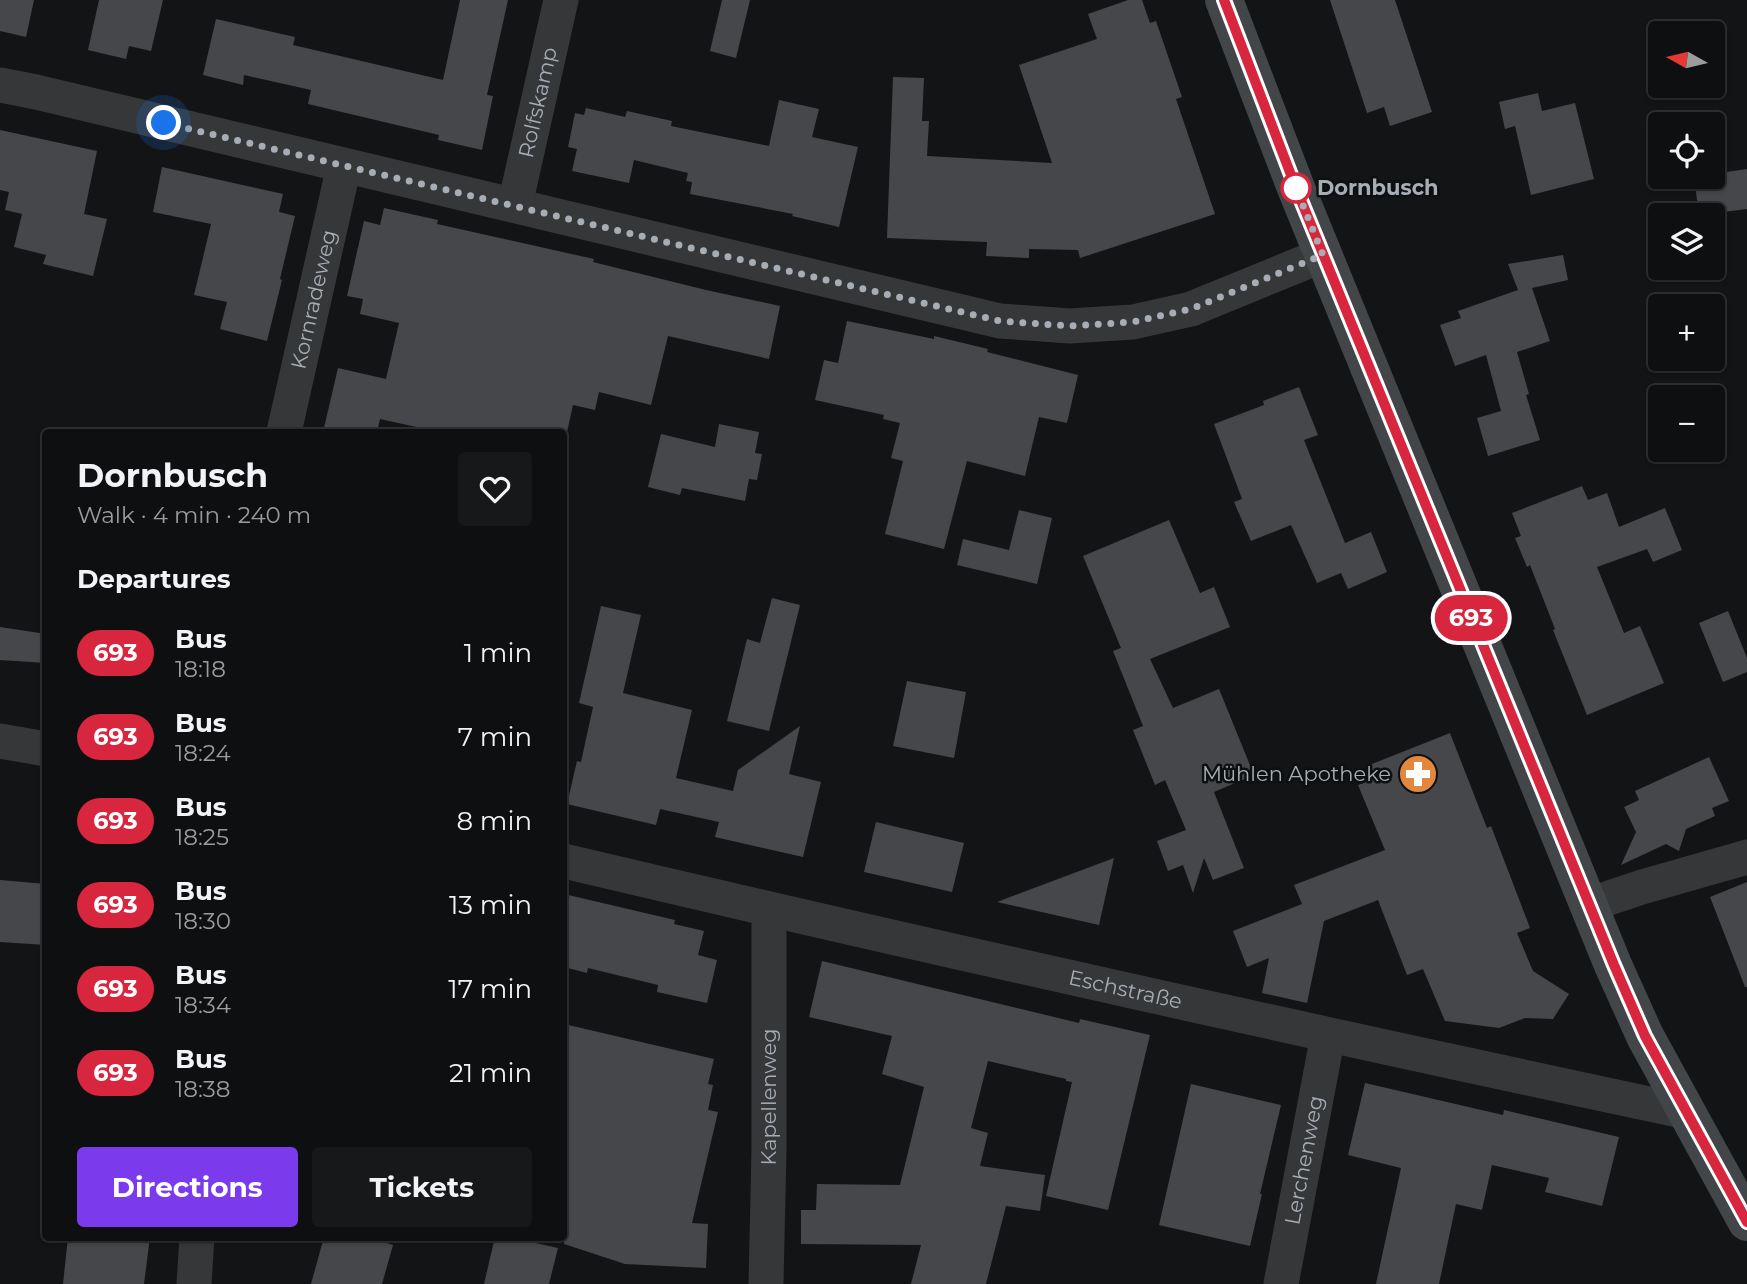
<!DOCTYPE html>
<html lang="en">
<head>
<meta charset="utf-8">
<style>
  :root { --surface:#0e0f10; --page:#171819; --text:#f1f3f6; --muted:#9b9c9f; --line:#2e2f30; --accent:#7c3aed }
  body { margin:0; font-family:Montserrat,sans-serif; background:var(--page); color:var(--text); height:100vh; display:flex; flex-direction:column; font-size:26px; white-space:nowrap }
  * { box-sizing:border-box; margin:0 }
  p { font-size:23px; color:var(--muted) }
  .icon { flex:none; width:38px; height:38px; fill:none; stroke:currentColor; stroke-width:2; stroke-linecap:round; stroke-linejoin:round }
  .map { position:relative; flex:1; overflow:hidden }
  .details { position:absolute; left:42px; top:429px; width:525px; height:812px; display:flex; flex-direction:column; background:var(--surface); border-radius:7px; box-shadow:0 2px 5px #0004,0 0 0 2px var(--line) }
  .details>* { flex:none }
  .badge { padding:0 14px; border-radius:23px; font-size:24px; line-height:46px }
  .needle { width:46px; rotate:278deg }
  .buttons { position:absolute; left:1648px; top:21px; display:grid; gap:14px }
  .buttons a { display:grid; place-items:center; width:77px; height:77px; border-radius:7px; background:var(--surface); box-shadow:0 2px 5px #0004,0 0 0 2px var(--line); font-size:35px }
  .you { position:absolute; width:35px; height:35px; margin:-18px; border:5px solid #fff; border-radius:50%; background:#1a73e8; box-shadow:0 0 0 10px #1a73e833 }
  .map>.badge { position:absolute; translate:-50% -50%; box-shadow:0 0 0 4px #fff }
  h2 { padding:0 35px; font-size:26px; line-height:63px }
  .round { display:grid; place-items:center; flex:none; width:74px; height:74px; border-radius:7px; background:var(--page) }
  .headline { display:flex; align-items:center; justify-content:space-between; height:119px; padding:0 35px }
  h1 { font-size:33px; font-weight:700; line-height:52px }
  .action { display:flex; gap:14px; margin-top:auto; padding:14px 35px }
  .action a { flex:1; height:80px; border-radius:7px; background:var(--accent); color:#fff; font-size:28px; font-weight:700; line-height:80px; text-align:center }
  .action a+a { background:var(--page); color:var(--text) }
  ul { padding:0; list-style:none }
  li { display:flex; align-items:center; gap:21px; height:84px; padding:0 35px }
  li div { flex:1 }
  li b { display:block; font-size:26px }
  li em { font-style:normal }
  li .badge { min-width:77px; font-weight:700; text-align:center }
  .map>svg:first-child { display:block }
  .building { fill:#45474a }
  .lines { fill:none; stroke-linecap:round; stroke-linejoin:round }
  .street { stroke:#353739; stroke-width:35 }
  .secondary { stroke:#434649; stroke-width:38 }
  .line-casing { stroke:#fff; stroke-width:16 }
  .line { stroke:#d7263d; stroke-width:10 }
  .walk { stroke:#a6adb4; stroke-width:7; stroke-dasharray:0 12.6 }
  .stop-dot { fill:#fff; stroke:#d7263d; stroke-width:3.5 }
  .labels { text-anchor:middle; stroke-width:5; stroke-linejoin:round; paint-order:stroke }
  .street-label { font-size:21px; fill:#a6adb4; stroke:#0e0f10 }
  .stop-label { font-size:21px; font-weight:bold; fill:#a6adb4; stroke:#0e0f10; text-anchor:start }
  .poi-label { font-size:21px; fill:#a6adb4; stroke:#0e0f10; text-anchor:end }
</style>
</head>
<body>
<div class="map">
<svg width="1747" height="1284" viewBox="0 0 1747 1284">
  <rect width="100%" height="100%" fill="#131415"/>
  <g class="building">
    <path d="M 0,0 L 34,0 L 26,37 L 0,31 Z"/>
    <path d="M 99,0 L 163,0 L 151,51 L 129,46 L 126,59 L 88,50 Z"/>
    <path d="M 460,0 L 508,0 L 487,95 L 493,96 L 482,150 L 438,140 L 439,135 L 308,104 L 311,90 L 244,75 L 243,85 L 203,75 L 216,19 L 295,37 L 293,45 L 443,80 Z"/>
    <path d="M 722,0 L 750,0 L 736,58 L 710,51 Z"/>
    <path d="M 1128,0 L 1142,0 L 1150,23 L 1156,21 L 1182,97 L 1176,99 L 1215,214 L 1080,258 L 1078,250 L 1029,249 L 1029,258 L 986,256 L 987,242 L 887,238 L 893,77 L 924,78 L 922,121 L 929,121 L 927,156 L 1052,163 L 1019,65 L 1097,39 L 1088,14 Z"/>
    <path d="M 1330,0 L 1395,0 L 1432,112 L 1390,126 L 1384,107 L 1367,113 Z"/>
    <path d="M 1538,93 L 1542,111 L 1575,103 L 1594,179 L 1531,195 L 1515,126 L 1505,129 L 1499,102 Z"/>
    <path d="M 779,100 L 819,109 L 812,137 L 858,147 L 839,227 L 792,216 L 793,214 L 690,194 L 692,182 L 686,181 L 688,173 L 634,160 L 629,183 L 572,171 L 577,149 L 568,147 L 575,113 L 584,115 L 586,108 L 625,117 L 627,111 L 672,121 L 671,126 L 769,146 Z"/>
    <path d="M 0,130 L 97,151 L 84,214 L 107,219 L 93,276 L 43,264 L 46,255 L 14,247 L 22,214 L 5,210 L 9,192 L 0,190 Z"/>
    <path d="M 162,167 L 283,194 L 279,212 L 295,216 L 280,279 L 282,280 L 267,341 L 220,329 L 227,302 L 194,295 L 211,224 L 153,212 Z"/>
    <path d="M 1747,169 L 1747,209 L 1699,215 L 1694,177 L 1713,177 L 1713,174 Z"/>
    <path d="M 384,208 L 438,220 L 437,224 L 594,259 L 593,262 L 706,290 L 780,306 L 769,359 L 668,336 L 651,405 L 599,392 L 595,410 L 573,405 L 567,432 L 439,432 L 380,419 L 377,432 L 323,432 L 338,368 L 386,379 L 399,323 L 360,314 L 363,299 L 347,296 L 364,221 L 380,225 Z"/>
    <path d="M 1563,255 L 1568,280 L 1532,288 L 1550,341 L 1517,352 L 1529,394 L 1526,395 L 1540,440 L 1488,456 L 1477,418 L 1501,411 L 1486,355 L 1455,366 L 1440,325 L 1461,318 L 1458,311 L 1518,290 L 1508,264 Z"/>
    <path d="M 847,321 L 934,339 L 934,336 L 988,349 L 987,352 L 1078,375 L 1067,423 L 1039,417 L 1025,476 L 967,461 L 944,549 L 885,534 L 903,461 L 891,458 L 900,423 L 883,419 L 884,415 L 815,400 L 824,360 L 838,363 Z"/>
    <path d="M 1299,387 L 1318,435 L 1304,440 L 1345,543 L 1371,532 L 1387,572 L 1348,589 L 1341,573 L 1317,583 L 1291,525 L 1251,541 L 1234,502 L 1242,499 L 1214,424 L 1264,405 L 1263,401 Z"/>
    <path d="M 719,424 L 759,432 L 755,453 L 762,454 L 757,480 L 749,479 L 745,501 L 682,488 L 680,495 L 648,487 L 661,434 L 715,447 Z"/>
    <path d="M 1582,486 L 1588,500 L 1607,493 L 1619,527 L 1665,508 L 1682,550 L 1653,562 L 1647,549 L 1597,567 L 1624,633 L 1640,626 L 1664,683 L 1587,715 L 1553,630 L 1555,629 L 1530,565 L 1527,567 L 1515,538 L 1521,536 L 1512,513 Z"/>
    <path d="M 1019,510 L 1052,518 L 1037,584 L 957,565 L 963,539 L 1009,550 Z"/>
    <path d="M 1169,520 L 1200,593 L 1214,587 L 1230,627 L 1150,659 L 1173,708 L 1219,689 L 1254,775 L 1214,792 L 1244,868 L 1213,880 L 1204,858 L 1193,893 L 1183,865 L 1168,871 L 1157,841 L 1186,830 L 1165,780 L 1155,785 L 1133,730 L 1143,726 L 1113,651 L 1121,648 L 1083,556 Z"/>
    <path d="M 772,598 L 800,605 L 769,731 L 727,721 L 747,639 L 760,643 Z"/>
    <path d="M 601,606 L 641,615 L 623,693 L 692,710 L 676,778 L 733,791 L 738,770 L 800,726 L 789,774 L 821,782 L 803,857 L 715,837 L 719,822 L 660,809 L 656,825 L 567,804 L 577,761 L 581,762 L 593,707 L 579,703 Z"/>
    <path d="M 1728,611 L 1747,658 L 1747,672 L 1723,682 L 1699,623 Z"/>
    <path d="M 0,627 L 46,634 L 46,663 L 0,660 Z"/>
    <path d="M 907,681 L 966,692 L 954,758 L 893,746 Z"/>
    <path d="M 1450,733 L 1487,828 L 1491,826 L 1530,928 L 1517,933 L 1533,971 L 1569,994 L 1553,1019 L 1525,1018 L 1499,1028 L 1445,1021 L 1423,969 L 1407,975 L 1378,900 L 1324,921 L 1307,1003 L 1262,993 L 1269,958 L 1247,967 L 1233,931 L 1302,904 L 1294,885 L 1385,850 L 1358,785 L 1372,780 L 1367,766 Z"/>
    <path d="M 1709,757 L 1729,801 L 1712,808 L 1715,816 L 1686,829 L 1679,851 L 1666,844 L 1621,865 L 1636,832 L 1624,807 L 1639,800 L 1635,791 Z"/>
    <path d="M 876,822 L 964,843 L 952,892 L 864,872 Z"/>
    <path d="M 1114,858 L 1099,925 L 997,902 Z"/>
    <path d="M 0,880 L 46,884 L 46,945 L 0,942 Z"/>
    <path d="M 1747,882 L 1747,987 L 1745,987 L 1710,897 Z"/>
    <path d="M 564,894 L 675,920 L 674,924 L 704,931 L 698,955 L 717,960 L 707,1003 L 657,992 L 658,985 L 588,968 L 587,973 L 564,967 Z"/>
    <path d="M 822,961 L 1079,1023 L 1080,1019 L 1150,1035 L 1108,1210 L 1046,1196 L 1072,1082 L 1066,1081 L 1066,1079 L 988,1061 L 971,1128 L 988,1133 L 980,1166 L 1045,1175 L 1040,1211 L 1006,1206 L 986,1284 L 911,1284 L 921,1245 L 801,1244 L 801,1210 L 816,1210 L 817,1184 L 900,1185 L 924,1087 L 882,1074 L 892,1036 L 809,1017 Z"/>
    <path d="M 564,1024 L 714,1059 L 708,1084 L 713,1085 L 708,1110 L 718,1112 L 692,1223 L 708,1224 L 706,1268 L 625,1264 L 564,1244 Z"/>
    <path d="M 1365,1083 L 1503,1115 L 1504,1110 L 1619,1137 L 1602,1206 L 1545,1192 L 1549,1178 L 1492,1165 L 1482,1210 L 1456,1204 L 1439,1284 L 1376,1284 L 1401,1168 L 1348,1155 Z"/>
    <path d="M 1191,1084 L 1281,1105 L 1260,1194 L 1262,1194 L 1250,1246 L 1159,1225 Z"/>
    <path d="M 68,1237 L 150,1237 L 144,1284 L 63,1284 Z"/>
    <path d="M 324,1237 L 368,1237 L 393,1245 L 382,1284 L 311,1284 Z"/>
    <path d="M 495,1237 L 509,1237 L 558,1248 L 549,1284 L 484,1284 Z"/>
  </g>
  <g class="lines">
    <g class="street">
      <path d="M 0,85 L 36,92 L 1000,321 L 1070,326 L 1133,322 L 1191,309 L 1323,255"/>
      <path id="s1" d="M 515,205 L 561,0"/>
      <path id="s2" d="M 284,432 L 344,166"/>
      <path d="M 0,741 L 46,749"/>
      <path id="s3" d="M 564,861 C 937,949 1311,1032 1687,1112"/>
      <path d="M 1588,905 L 1642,887 L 1747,857"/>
      <path d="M 194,1284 L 197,1237"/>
      <path id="s4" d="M 766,1284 L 769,1150 L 769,910"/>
      <path id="s5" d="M 1281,1284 L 1328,1035"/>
    </g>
    <path class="secondary" d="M 1224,0 L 1296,188 L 1613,965 L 1645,1036 L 1747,1222"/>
  </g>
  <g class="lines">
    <defs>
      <path id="line" d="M 1224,0 L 1296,188 L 1614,965 L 1645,1036 L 1747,1222"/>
    </defs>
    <use href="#line" class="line-casing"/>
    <use href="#line" class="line"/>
    <path class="walk" d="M 164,123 L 953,310 L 1000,321 L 1070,326 L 1133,322 L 1191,309 L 1323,255 L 1296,188"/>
  </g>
  <defs>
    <symbol id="pharmacy-disc" viewBox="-11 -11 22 22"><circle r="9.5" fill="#e1873f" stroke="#0e0f10"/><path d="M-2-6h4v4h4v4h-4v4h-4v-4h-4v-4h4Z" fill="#fff"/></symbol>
  </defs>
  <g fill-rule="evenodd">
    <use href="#pharmacy-disc" x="1396" y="752" width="44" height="44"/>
  </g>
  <circle class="stop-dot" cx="1296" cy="188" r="14"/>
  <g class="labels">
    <g class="street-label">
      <text dy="7" stroke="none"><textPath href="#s1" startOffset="105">Rolfskamp</textPath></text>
      <text dy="7" stroke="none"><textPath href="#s2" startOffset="136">Kornradeweg</textPath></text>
      <text dy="7" stroke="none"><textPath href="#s3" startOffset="576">Eschstraße</textPath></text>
      <text dy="7" stroke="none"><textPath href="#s4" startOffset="187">Kapellenweg</textPath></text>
      <text dy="7" stroke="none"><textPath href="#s5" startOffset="126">Lerchenweg</textPath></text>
    </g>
    <g class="stop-label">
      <text x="1317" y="195">Dornbusch</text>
    </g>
    <g class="poi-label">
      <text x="1391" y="781">Mühlen Apotheke</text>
    </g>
  </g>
</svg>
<div class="buttons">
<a><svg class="needle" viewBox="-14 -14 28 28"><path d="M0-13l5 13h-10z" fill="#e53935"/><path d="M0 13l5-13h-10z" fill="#9b9c9f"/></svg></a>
<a><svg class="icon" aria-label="locate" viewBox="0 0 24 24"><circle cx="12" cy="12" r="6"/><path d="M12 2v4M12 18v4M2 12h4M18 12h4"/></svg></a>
<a><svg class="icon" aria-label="layers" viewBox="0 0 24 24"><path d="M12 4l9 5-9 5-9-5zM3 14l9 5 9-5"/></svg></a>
<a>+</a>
<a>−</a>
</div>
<div class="you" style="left:164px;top:123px"></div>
<b class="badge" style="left:1471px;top:618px;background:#d7263d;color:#fff">693</b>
<section class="details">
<div class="headline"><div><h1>Dornbusch</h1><p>Walk · 4 min · 240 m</p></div><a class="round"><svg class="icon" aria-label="heart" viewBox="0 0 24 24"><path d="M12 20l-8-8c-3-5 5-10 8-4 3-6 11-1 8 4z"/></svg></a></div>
<h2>Departures</h2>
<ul>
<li><span class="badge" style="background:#d7263d;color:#fff">693</span><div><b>Bus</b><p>18:18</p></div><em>1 min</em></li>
<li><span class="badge" style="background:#d7263d;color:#fff">693</span><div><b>Bus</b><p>18:24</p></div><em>7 min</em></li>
<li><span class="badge" style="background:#d7263d;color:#fff">693</span><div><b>Bus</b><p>18:25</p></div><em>8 min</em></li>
<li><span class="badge" style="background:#d7263d;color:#fff">693</span><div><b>Bus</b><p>18:30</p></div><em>13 min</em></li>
<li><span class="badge" style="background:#d7263d;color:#fff">693</span><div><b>Bus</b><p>18:34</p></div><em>17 min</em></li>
<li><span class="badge" style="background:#d7263d;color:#fff">693</span><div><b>Bus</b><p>18:38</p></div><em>21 min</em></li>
</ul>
<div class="action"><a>Directions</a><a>Tickets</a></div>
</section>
</div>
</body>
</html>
